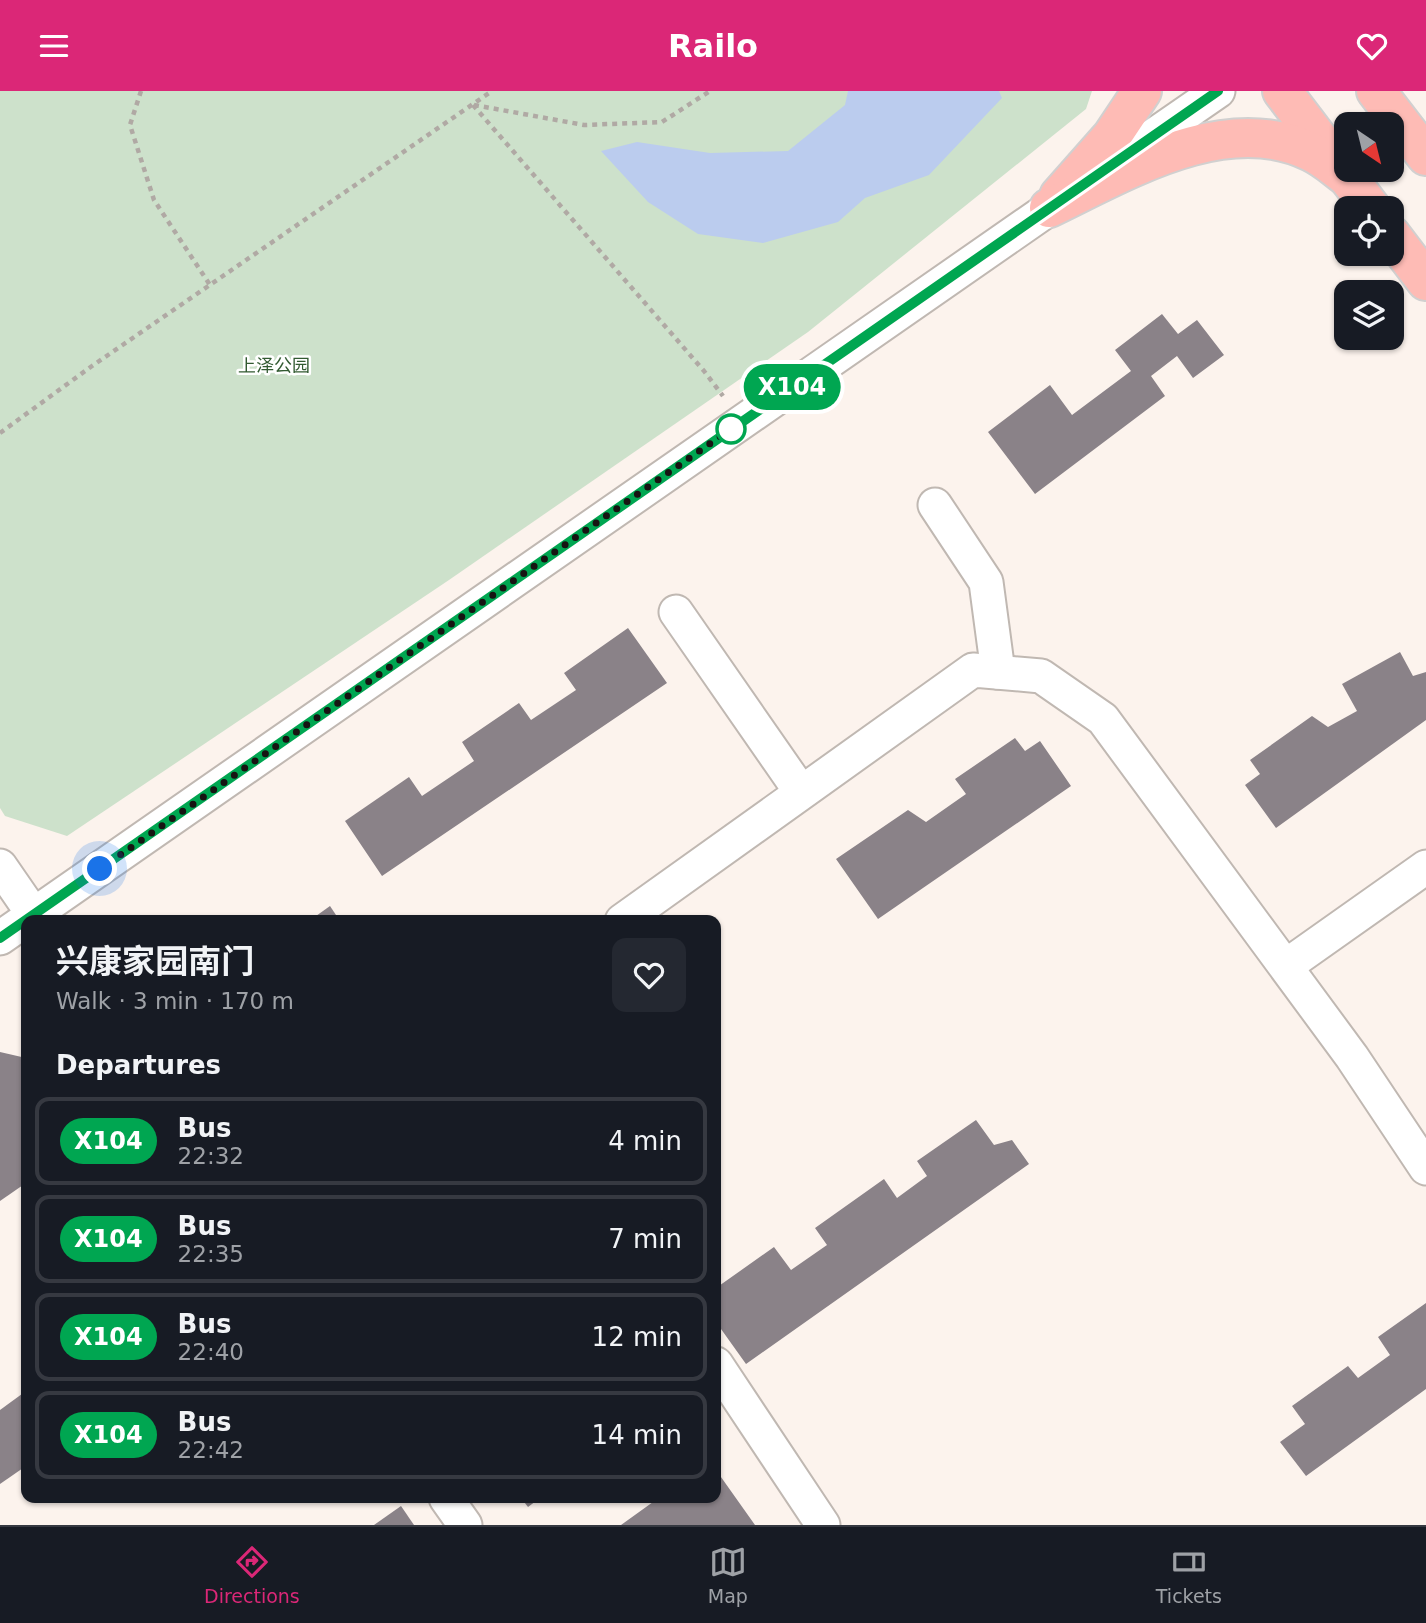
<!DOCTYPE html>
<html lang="en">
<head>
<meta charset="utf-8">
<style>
  :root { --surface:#171b24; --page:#242831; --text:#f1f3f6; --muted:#9ea1a6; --line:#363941; --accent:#db2777 }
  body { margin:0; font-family:"DejaVu Sans","Noto Sans SC",sans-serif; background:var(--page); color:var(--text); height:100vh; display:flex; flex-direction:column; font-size:26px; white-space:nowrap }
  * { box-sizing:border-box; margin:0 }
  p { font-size:23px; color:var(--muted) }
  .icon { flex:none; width:38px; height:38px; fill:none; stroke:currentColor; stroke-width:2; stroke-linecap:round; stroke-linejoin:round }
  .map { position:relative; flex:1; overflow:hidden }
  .sheet { position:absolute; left:21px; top:824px; width:700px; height:588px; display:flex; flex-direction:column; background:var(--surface); border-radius:14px; box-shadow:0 2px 5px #0004 }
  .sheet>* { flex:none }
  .badge { padding:0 14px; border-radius:23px; font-size:24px; line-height:46px }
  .needle { width:46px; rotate:145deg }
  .tools { position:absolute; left:1334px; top:21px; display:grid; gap:14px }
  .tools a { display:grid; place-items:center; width:70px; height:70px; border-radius:14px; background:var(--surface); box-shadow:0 2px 5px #0004; font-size:35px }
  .you { position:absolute; width:35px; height:35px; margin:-18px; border:5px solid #fff; border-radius:50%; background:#1a73e8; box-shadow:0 0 0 10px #1a73e833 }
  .map>.badge { position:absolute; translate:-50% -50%; box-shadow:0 0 0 4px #fff }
  h2 { padding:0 35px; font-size:26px; line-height:63px }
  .round { display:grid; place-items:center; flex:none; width:74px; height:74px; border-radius:14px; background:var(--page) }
  .overview { display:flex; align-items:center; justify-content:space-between; height:119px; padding:0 35px }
  h1 { font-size:33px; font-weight:700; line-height:52px }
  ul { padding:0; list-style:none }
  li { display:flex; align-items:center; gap:21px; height:88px; margin:0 14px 10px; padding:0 21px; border:4px solid var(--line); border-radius:14px }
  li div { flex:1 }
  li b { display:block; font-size:26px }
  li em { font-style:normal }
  li .badge { min-width:77px; font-weight:700; text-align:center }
  header { display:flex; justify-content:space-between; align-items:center; height:91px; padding:0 35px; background:var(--accent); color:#fff; font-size:32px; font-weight:700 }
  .menu { display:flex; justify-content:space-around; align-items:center; height:98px; border-top:2px solid var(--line); background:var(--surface); font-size:19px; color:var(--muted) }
  .menu a { display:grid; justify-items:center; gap:4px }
  .menu .active { color:var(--accent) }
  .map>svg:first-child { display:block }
  .green { fill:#cde1cb }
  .water { fill:#bce }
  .building { fill:#8a8288 }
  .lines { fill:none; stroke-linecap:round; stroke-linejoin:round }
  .minor-casing { stroke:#c0b8b2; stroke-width:37 }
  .major-casing { stroke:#d1d0d0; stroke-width:42 }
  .path { stroke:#b0a9a4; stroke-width:4.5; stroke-dasharray:5 5; stroke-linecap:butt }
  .minor { stroke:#fff; stroke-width:33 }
  .major { stroke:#febbb5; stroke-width:38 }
  .line-casing { stroke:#fff; stroke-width:16 }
  .line { stroke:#00a651; stroke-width:10 }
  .walk { stroke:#171412; stroke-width:7; stroke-dasharray:0 12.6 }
  .stop-dot { fill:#fff; stroke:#00a651; stroke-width:3.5 }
  .labels { text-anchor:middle; stroke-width:5; stroke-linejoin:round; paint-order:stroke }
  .park-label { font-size:18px; fill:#325a31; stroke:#fff }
</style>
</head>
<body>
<header><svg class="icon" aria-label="menu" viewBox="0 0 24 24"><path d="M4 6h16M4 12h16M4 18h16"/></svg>Railo<svg class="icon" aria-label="heart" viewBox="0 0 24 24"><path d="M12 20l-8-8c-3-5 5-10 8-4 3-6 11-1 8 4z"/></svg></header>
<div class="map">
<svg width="1426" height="1434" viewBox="0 0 1426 1434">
  <rect width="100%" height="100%" fill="#fcf3ed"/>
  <path class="green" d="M 0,0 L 1092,0 L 1086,18 L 808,241 L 449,489 L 67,745 L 5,725 L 0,717 Z"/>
  <path class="water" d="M 848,0 L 999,0 L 1002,7 L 929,84 L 865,107 L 838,131 L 763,152 L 698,143 L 648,111 L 601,60 L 637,51 L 710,62 L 788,60 L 845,14 Z"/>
  <g class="building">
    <path d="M 1162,223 L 1178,243 L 1197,229 L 1224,264 L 1193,287 L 1177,265 L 1151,285 L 1165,305 L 1035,403 L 988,341 L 1050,294 L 1072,324 L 1131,280 L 1115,259 Z"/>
    <path d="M 628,537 L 667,592 L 382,785 L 345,730 L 409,686 L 422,705 L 474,670 L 462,651 L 519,612 L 531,629 L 576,599 L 564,582 Z"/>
    <path d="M 1400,561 L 1413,585 L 1426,581 L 1426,629 L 1276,737 L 1245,694 L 1260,683 L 1250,669 L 1312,625 L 1328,636 L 1357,620 L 1342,593 Z"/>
    <path d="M 1015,647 L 1025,660 L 1040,650 L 1071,695 L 878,828 L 836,768 L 908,719 L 926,731 L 966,703 L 955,688 Z"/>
    <path d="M 330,815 L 340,830 L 309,830 Z"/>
    <path d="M 0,961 L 26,967 L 26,1092 L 0,1110 Z"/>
    <path d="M 976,1029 L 994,1054 L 1012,1049 L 1029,1073 L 746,1273 L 716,1231 L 716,1197 L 774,1156 L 791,1179 L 827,1154 L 815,1137 L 884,1088 L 897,1107 L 927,1085 L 917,1070 Z"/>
    <path d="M 1426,1212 L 1426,1298 L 1306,1385 L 1280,1351 L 1305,1333 L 1292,1315 L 1348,1275 L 1358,1287 L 1390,1264 L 1378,1246 Z"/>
    <path d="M 26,1300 L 26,1375 L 0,1393 L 0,1319 Z"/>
    <path d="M 716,1379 L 755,1434 L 621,1434 L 653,1411 L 650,1407 L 716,1407 Z"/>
    <path d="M 521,1407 L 540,1407 L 528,1416 Z"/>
    <path d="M 401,1415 L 414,1434 L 374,1434 Z"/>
  </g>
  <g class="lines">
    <defs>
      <g id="minor">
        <path d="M 1108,76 L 1218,0"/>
        <path d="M 935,414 L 986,491 L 998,581"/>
        <path d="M 676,521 L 801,701"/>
        <path d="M 0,775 L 38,830"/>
        <path d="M 622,830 L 973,579 L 1041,585 L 1103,628 L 1352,966 L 1426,1077"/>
        <path d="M 0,847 L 1070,103"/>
        <path d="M 1286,875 L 1426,776"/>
        <path d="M 716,1273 L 823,1434"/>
        <path d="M 446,1407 L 465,1434"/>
      </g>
      <g id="major">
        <path d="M 1282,0 L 1371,117"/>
        <path d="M 1376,0 L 1426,65"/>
        <path d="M 1059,105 L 1112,45 L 1142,0"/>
        <path d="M 1049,117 C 1124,81 1226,19 1311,61 C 1324,67 1335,77 1346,85"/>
        <path d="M 1391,144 L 1426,190"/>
      </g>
    </defs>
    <use href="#minor" class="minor-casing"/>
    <use href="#major" class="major-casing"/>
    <g class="path">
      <path d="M 141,0 L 130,34 L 154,109 L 210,194"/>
      <path d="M 473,14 L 704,280 L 723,305"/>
      <path d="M 474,14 L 584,34 L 662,31 L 710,0"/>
      <path d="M 0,342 L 92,275 L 492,0"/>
    </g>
    <use href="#minor" class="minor"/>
    <use href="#major" class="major"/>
  </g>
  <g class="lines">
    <defs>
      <path id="line" d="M 0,847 L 1218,0"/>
    </defs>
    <use href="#line" class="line-casing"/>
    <use href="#line" class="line"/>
    <path class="walk" d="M 100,778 L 731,338"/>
  </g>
  <circle class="stop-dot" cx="731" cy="338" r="14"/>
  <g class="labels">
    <g class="park-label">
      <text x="274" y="281">上泽公园</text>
    </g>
  </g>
</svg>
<div class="tools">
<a><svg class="needle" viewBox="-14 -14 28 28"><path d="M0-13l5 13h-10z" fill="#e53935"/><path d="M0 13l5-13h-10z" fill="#9ea1a6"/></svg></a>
<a><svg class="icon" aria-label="locate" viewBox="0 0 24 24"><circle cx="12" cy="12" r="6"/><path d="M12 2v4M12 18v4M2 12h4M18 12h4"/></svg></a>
<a><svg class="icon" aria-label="layers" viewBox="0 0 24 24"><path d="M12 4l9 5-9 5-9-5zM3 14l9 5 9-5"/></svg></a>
</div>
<div class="you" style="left:100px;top:778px"></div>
<b class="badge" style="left:792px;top:296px;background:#00a651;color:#fff">X104</b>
<section class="sheet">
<div class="overview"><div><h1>兴康家园南门</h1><p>Walk · 3 min · 170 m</p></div><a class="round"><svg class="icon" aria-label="heart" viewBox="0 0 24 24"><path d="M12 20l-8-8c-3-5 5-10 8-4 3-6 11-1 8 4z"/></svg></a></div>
<h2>Departures</h2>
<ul>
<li><span class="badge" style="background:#00a651;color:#fff">X104</span><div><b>Bus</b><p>22:32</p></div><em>4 min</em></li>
<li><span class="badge" style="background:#00a651;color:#fff">X104</span><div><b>Bus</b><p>22:35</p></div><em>7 min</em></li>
<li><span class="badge" style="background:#00a651;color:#fff">X104</span><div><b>Bus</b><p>22:40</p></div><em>12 min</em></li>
<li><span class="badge" style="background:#00a651;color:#fff">X104</span><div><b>Bus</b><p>22:42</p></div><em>14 min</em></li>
</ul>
</section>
</div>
<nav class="menu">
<a class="active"><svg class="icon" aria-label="directions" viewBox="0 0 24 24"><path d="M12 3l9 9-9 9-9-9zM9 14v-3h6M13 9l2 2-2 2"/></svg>Directions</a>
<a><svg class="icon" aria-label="map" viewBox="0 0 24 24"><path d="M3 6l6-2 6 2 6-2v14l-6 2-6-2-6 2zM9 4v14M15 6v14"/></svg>Map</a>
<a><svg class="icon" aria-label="tickets" viewBox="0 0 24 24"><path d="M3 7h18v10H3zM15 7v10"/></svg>Tickets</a>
</nav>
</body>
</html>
